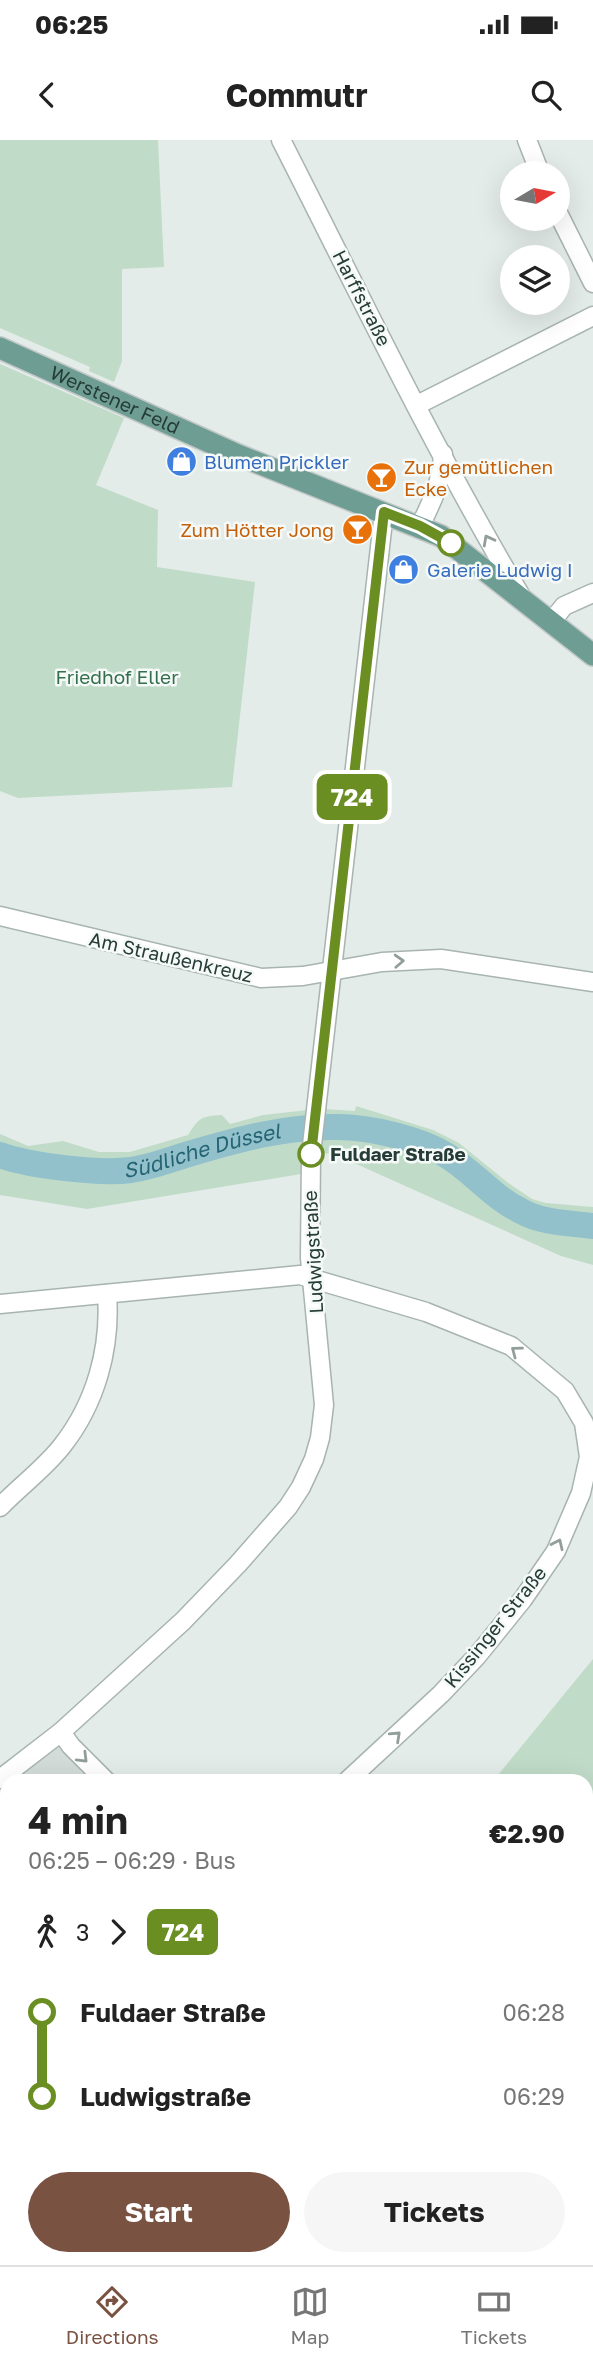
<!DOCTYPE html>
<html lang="en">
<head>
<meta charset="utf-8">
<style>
  :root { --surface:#fff; --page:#f6f6f6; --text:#222; --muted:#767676; --line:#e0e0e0; --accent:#7a5242 }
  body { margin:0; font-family:"Golos Text",sans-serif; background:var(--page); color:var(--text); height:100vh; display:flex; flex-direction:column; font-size:26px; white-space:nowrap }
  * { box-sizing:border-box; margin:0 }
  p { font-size:23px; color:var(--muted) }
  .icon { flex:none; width:38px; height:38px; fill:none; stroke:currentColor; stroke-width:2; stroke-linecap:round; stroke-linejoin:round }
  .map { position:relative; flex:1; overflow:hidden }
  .drawer { position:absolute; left:0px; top:1634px; width:593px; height:492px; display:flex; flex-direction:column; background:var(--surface); border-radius:21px 21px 0 0; box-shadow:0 7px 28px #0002 }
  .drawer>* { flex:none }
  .badge { padding:0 14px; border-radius:10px; font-size:24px; line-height:46px }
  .needle { width:46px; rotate:80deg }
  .controls { position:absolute; left:500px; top:21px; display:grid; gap:14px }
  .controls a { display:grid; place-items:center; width:70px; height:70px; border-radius:50%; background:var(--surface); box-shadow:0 7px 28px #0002; font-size:35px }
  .map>.badge { position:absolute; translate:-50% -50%; box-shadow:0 0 0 4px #fff }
  .legs { display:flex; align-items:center; gap:10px; height:77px; padding:0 28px; font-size:23px }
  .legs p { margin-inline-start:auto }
  .head { display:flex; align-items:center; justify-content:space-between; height:119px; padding:0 28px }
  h1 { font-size:38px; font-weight:700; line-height:52px }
  .button { display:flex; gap:14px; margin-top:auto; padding:14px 28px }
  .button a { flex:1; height:80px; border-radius:42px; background:var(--accent); color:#fff; font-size:28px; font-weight:700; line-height:80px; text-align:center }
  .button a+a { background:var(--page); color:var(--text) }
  ul { padding:0 28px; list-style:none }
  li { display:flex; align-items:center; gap:24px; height:84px; font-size:26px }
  li i { display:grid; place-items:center; width:10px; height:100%; margin:0 9px; background:currentColor }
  li i::after { content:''; width:18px; height:18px; margin:-9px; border:5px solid; border-radius:50%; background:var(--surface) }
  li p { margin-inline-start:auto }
  li:first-child i { background:linear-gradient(#0000 50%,currentColor 0) }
  li:last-child i { background:linear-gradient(currentColor 50%,#0000 0) }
  .status { display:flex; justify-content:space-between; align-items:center; height:49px; padding:0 35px; background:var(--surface); direction:ltr }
  .status svg { height:19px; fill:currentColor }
  header { display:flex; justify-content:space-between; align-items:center; height:91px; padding:0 28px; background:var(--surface); font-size:32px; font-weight:700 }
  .menu { display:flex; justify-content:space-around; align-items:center; height:98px; border-top:2px solid var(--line); background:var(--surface); font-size:19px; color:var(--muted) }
  .menu a { display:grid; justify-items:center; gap:4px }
  .menu .active { color:var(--accent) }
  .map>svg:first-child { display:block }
  .built { fill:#d3dcd8 }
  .green { fill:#c0dbc8 }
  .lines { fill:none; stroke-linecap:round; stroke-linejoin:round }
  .stream { stroke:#92c1cc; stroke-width:4.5 }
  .river { stroke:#92c1cc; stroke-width:26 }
  .minor-casing { stroke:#a7b4b0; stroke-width:21 }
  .major-casing { stroke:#c2c8c7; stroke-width:24 }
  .minor { stroke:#fff; stroke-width:18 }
  .major { stroke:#6d9d93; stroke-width:21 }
  .rail-casing { stroke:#607872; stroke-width:7 }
  .rail { stroke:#f5f9f7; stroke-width:4.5; stroke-dasharray:13; stroke-linecap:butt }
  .oneway { stroke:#929e9b }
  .line-1-casing { stroke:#fff; stroke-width:16 }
  .line-1 { stroke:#6b8e23; stroke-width:10 }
  .stop-1-dot { fill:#fff; stroke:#6b8e23; stroke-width:3.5 }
  .labels { text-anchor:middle; stroke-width:5; stroke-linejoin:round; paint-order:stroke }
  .street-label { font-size:19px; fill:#253c37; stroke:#f5f9f7 }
  .shop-label { font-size:19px; fill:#366cbe; stroke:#f5f9f7; text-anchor:start }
  .food-label { font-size:19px; fill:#c56008; stroke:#f5f9f7; text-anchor:start }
  .park-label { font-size:19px; fill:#336f4c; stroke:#f5f9f7 }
  .stop-label { font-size:19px; font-weight:bold; fill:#253c37; stroke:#f5f9f7; text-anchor:start }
  .water-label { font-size:21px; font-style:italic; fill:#256473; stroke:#f5f9f7 }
</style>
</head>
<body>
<div class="status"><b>06:25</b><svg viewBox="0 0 49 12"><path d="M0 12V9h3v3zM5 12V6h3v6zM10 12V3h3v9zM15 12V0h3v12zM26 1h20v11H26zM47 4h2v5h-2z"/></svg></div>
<header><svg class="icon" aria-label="back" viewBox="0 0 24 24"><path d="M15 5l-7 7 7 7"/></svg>Commutr<svg class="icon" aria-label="search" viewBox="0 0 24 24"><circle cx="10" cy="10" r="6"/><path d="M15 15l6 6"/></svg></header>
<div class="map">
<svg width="593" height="2125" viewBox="0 0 593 2125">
  <rect width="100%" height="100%" fill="#e4ece9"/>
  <path class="built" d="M 61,1607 L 102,1641 L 13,1642 L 12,1640 L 53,1609 Z"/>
  <g class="green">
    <path d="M 0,0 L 158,0 L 164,127 L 122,129 L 122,221 L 114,242 L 89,231 L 90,227 L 0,188 Z"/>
    <path d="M 0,224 L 124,278 L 96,345 L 158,370 L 157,427 L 255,442 L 232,647 L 18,658 L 0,651 Z"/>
    <path d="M 356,966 L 433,990 L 459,1003 L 507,1042 L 532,1059 L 546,1063 L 593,1067 L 593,1125 L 561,1116 L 334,1014 L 317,1013 L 323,969 L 355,971 Z"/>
    <path d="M 308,970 L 301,1034 L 87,1069 L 0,1055 L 0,994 L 28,1006 L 63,1001 L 99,1012 L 130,1012 L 188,995 C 199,978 201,976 222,975 L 230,984 L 263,975 Z"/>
    <path d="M 593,1519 L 593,1677 L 586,1687 L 586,1642 L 493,1641 Z"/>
    <path d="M 593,1782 L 593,2113 L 586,2099 L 586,1793 Z"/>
    <path d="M 7,1909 L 7,1990 L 0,1998 L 0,1918 Z"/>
    <path d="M 7,1993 L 7,2119 L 122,2119 L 126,2122 L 126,2119 L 131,2119 L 128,2122 L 134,2122 L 136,2119 L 220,2119 L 216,2125 L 0,2125 L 0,2001 Z"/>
    <path d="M 379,2119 L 583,2119 L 586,2125 L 375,2125 Z"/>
  </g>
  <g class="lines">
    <g class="stream">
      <path d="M 0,1679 L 7,1690"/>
      <path d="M 0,2048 L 7,2040"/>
      <path d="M 99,2119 L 101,2125"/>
    </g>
    <path class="river" id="s1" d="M 0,1015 C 30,1026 99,1034 131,1030 C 152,1027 172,1019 192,1013 C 240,999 287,986 337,987 C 370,987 422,999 449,1017 C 474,1033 494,1058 521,1071 C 542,1083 569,1083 593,1086"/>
    <defs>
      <g id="minor">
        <path d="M 281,0 C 359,153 433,308 521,456"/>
        <path d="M 527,0 L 540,33"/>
        <path d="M 558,73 L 593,143"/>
        <path d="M 417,265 L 593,176"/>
        <path d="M 420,386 C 432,362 442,341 443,314"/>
        <path d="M 551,482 L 564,466 L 593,453"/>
        <path d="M 0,776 L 261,838 L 303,836 L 382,822 L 441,819 L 593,842"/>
        <path d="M 0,1164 L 300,1135 L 426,1172 L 511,1206 L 565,1251 L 584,1283 L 589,1317 L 581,1353 L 556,1411 L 523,1459 L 477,1516 L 441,1554 L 346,1642"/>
        <path d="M 0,1367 C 20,1346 44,1329 62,1306 C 96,1263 111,1208 107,1154"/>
        <path d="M 61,1592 L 71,1606 L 107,1642"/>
        <path d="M 0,1639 L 61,1592 L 183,1481 L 238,1424 L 288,1367 L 301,1347 L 314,1319 L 320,1298 L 324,1265 L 310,1118 L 311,1014 L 384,372"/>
      </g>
      <g id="major">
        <path id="s2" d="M 0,208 L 238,315 L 441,396 L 593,515"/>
      </g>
    </defs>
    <use href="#minor" class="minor-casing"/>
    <use href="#major" class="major-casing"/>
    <use href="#minor" class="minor"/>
    <use href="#major" class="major"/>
    <defs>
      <g id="rail">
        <path d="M 586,1695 L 593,1685"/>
        <path d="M 586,1721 L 593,1710"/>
        <path d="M 586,1738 L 593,1728"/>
        <path d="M 586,1765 L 593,1755"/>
        <path d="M 586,1782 L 593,1771"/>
        <path d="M 308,2125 L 312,2119"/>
        <path d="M 328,2125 L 332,2119"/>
        <path d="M 367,2125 L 370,2119"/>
      </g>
    </defs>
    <use href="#rail" class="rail-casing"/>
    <use href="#rail" class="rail"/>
  </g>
  <defs><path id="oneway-chevron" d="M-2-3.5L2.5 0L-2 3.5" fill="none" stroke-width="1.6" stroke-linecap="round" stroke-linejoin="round" transform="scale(1.75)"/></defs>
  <g class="oneway">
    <use href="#oneway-chevron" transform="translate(488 400) rotate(-118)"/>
    <use href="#oneway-chevron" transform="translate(399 821) rotate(-3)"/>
    <use href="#oneway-chevron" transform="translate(516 1211) rotate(-143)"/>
    <use href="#oneway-chevron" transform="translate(558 1404) rotate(-65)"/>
    <use href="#oneway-chevron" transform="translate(396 1596) rotate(-43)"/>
    <use href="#oneway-chevron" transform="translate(83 1618) rotate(45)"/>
  </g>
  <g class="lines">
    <defs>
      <path id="line-1" d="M 311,1014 L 384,372 L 420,386 L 451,403"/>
    </defs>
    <use href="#line-1" class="line-1-casing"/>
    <use href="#line-1" class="line-1"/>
  </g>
  <defs>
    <symbol id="shop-disc" viewBox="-11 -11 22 22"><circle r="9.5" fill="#3f7fe0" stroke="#f5f9f7"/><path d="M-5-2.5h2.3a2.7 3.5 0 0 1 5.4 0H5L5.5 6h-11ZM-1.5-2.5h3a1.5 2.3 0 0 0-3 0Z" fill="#fff"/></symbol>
    <symbol id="bar-disc" viewBox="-11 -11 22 22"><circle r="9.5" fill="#e8710a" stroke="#f5f9f7"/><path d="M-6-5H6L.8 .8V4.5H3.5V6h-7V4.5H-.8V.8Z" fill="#fff"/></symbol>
  </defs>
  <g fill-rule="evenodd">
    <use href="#shop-disc" x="164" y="304" width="35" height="35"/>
    <use href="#bar-disc" x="364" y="320" width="35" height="35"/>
    <use href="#bar-disc" x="340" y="372" width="35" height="35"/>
    <use href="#shop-disc" x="386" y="412" width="35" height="35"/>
  </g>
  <g class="stop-1-dot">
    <circle cx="451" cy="403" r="12"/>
    <circle cx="311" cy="1014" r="12"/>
  </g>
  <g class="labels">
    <g class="street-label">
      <text transform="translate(362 158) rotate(63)" y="7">Harffstraße</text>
      <text dy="7" stroke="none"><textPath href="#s2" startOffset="126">Werstener Feld</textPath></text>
      <text transform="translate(171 817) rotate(13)" y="7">Am Straußenkreuz</text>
      <text transform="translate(313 1112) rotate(-93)" y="7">Ludwigstraße</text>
      <text transform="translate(495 1487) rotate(-51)" y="7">Kissinger Straße</text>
    </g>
    <g class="shop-label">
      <text x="204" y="329">Blumen Prickler</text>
      <text x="427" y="437">Galerie Ludwig I</text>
    </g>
    <g class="food-label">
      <text x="404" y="334">Zur gemütlichen<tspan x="404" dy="22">Ecke</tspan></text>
      <text x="334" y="397" text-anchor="end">Zum Hötter Jong</text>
    </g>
    <g class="park-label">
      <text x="117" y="544">Friedhof Eller</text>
    </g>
    <g class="stop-label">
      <text x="330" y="1021">Fuldaer Straße</text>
    </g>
    <g class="water-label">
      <text dy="7" stroke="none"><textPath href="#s1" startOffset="206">Südliche Düssel</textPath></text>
    </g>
  </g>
</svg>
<div class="controls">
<a><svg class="needle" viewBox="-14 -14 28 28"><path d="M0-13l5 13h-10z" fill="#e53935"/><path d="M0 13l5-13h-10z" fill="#767676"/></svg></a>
<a><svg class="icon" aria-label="layers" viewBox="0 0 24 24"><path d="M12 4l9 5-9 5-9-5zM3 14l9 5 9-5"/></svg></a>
</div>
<b class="badge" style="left:352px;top:657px;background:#6b8e23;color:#fff">724</b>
<section class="drawer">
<div class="head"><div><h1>4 min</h1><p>06:25 – 06:29 · Bus</p></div><b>€2.90</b></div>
<div class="legs"><svg class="icon" aria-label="walk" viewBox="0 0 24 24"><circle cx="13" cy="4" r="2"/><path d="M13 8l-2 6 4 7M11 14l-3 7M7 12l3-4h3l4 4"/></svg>3<svg class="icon" aria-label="forward" viewBox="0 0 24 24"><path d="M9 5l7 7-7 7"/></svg><b class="badge" style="background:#6b8e23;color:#fff">724</b></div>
<ul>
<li><i style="color:#6b8e23"></i><b>Fuldaer Straße</b><p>06:28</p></li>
<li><i style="color:#6b8e23"></i><b>Ludwigstraße</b><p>06:29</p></li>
</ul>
<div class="button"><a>Start</a><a>Tickets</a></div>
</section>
</div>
<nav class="menu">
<a class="active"><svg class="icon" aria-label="directions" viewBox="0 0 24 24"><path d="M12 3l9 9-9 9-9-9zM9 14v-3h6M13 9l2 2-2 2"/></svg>Directions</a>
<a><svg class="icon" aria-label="map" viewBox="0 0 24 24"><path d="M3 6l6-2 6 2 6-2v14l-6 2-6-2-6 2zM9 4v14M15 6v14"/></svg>Map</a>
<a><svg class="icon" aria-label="tickets" viewBox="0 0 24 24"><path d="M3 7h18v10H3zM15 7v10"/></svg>Tickets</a>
</nav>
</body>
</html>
